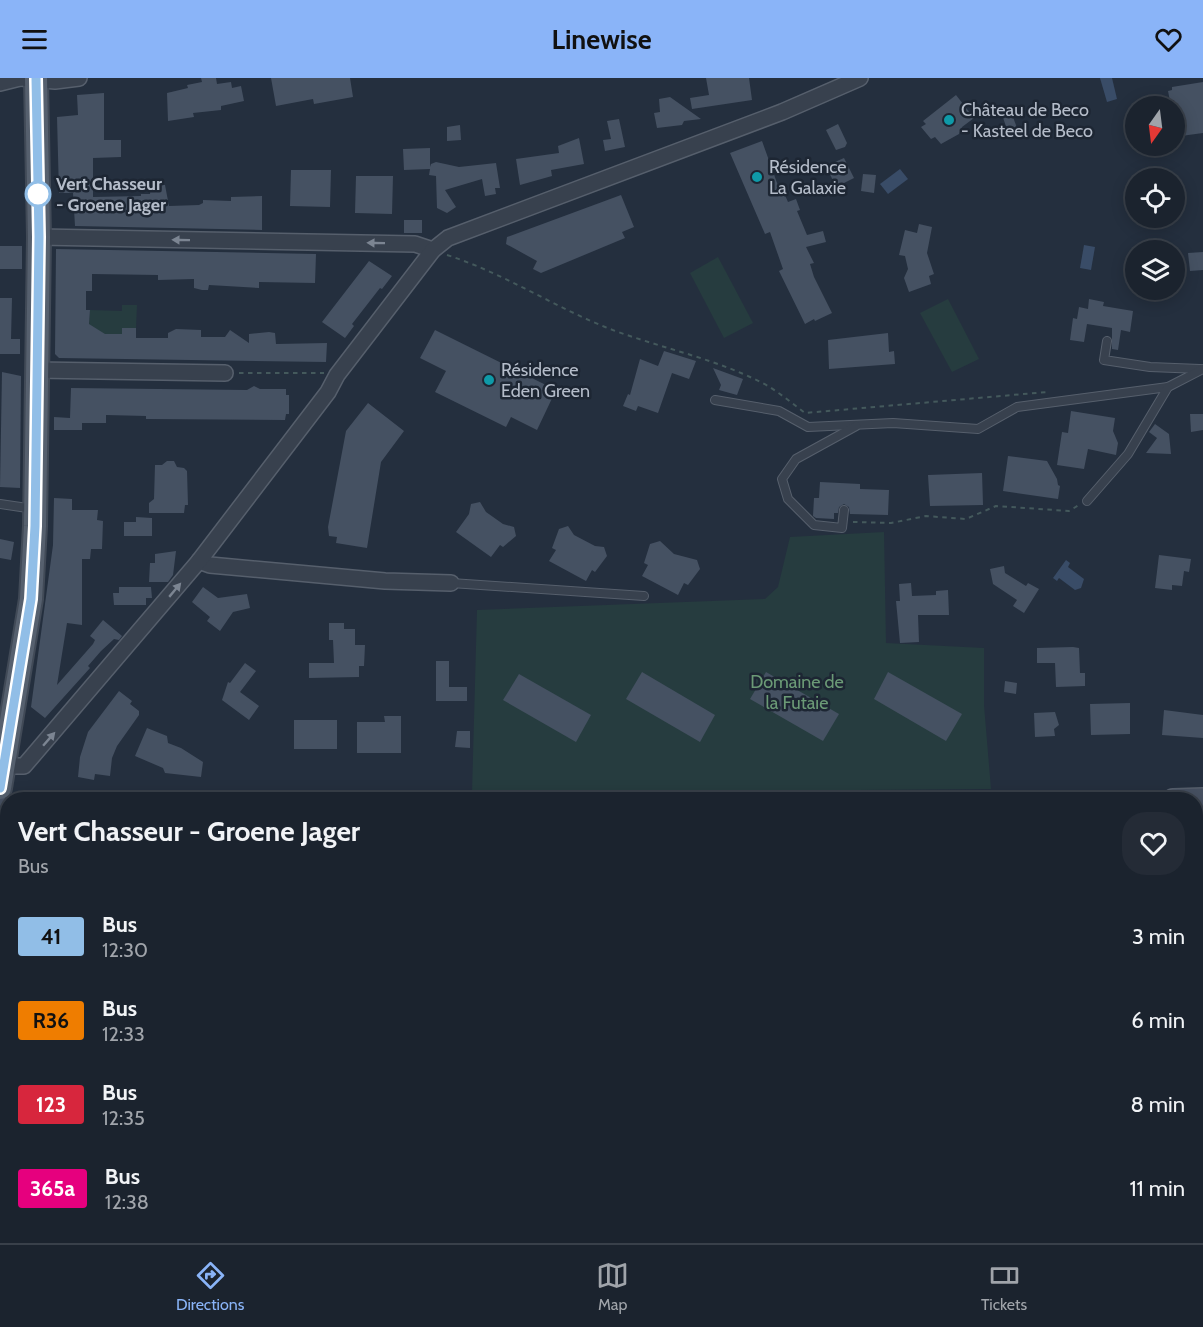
<!DOCTYPE html>
<html lang="en">
<head>
<meta charset="utf-8">
<style>
  :root { --surface:#1b232e; --page:#242b36; --text:#f1f3f6; --muted:#a0a4aa; --line:#39404a; --accent:#8ab4f8 }
  body { margin:0; font-family:Cabin,sans-serif; background:var(--page); color:var(--text); height:100vh; display:flex; flex-direction:column; font-size:22px; white-space:nowrap }
  * { box-sizing:border-box; margin:0 }
  p { font-size:20px; color:var(--muted) }
  .icon { flex:none; width:33px; height:33px; fill:none; stroke:currentColor; stroke-width:2; stroke-linecap:round; stroke-linejoin:round }
  .map { position:relative; flex:1; overflow:hidden }
  .panel { position:absolute; left:0px; top:714px; width:1203px; height:452px; display:flex; flex-direction:column; background:var(--surface); border-radius:24px 24px 0 0; box-shadow:0 3px 15px #0003,0 0 0 2px var(--line) }
  .panel>* { flex:none }
  .badge { padding:0 12px; border-radius:4px; font-size:21px; line-height:39px }
  .needle { width:39px; rotate:194deg }
  .fabs { position:absolute; left:1125px; top:18px; display:grid; gap:12px }
  .fabs a { display:grid; place-items:center; width:60px; height:60px; border-radius:50%; background:var(--surface); box-shadow:0 3px 15px #0003,0 0 0 2px var(--line); font-size:30px }
  .map>.badge { position:absolute; translate:-50% -50%; box-shadow:0 0 0 3px #fff }
  .round { display:grid; place-items:center; flex:none; width:63px; height:63px; border-radius:24px; background:var(--page) }
  .summary { display:flex; align-items:center; justify-content:space-between; height:102px; padding:0 18px }
  h1 { font-size:28px; font-weight:700; line-height:45px }
  ul { padding:0; list-style:none }
  li { display:flex; align-items:center; gap:18px; height:84px; padding:0 18px }
  li div { flex:1 }
  li b { display:block; font-size:22px }
  li em { font-style:normal }
  li .badge { min-width:66px; font-weight:700; text-align:center }
  header { display:flex; justify-content:space-between; align-items:center; height:78px; padding:0 18px; background:var(--accent); color:#111; font-size:27px; font-weight:700 }
  .menu { display:flex; justify-content:space-around; align-items:center; height:84px; border-top:2px solid var(--line); background:var(--surface); font-size:16px; color:var(--muted) }
  .menu a { display:grid; justify-items:center; gap:3px }
  .menu .on { color:var(--accent) }
  .map>svg:first-child { display:block }
  .green { fill:#263c3f }
  .water { fill:#394c67 }
  .building { fill:#455162 }
  .lines { fill:none; stroke-linecap:round; stroke-linejoin:round }
  .lane-casing { stroke:#565f6c; stroke-width:10 }
  .street-casing { stroke:#565f6c; stroke-width:18 }
  .secondary-casing { stroke:#565f6c; stroke-width:24 }
  .primary-casing { stroke:#414a57; stroke-width:26 }
  .path { stroke:#44595c; stroke-width:2; stroke-dasharray:4.5 4.5; stroke-linecap:butt }
  .lane { stroke:#38414e; stroke-width:8 }
  .street { stroke:#38414e; stroke-width:15 }
  .secondary { stroke:#465061; stroke-width:21 }
  .primary { stroke:#56606e; stroke-width:22 }
  .oneway { fill:#7c8592 }
  .line-casing { stroke:#fff; stroke-width:14 }
  .line { stroke:#91bee7; stroke-width:9 }
  .culture-dot { fill:#0f9aa8; stroke:#1d2633; stroke-width:2 }
  .stop-dot { fill:#fff; stroke:#91bee7; stroke-width:3 }
  .labels { text-anchor:middle; stroke-width:5; stroke-linejoin:round; paint-order:stroke }
  .poi-label { font-size:18px; fill:#b4bcc9; stroke:#1d2633; text-anchor:start }
  .stop-label { font-size:18px; font-weight:bold; fill:#b4bcc9; stroke:#1d2633; text-anchor:start }
  .park-label { font-size:18px; fill:#6b9a76; stroke:#1d2633 }
</style>
</head>
<body>
<header><svg class="icon" aria-label="menu" viewBox="0 0 24 24"><path d="M4 6h16M4 12h16M4 18h16"/></svg>Linewise<svg class="icon" aria-label="heart" viewBox="0 0 24 24"><path d="M12 20l-8-8c-3-5 5-10 8-4 3-6 11-1 8 4z"/></svg></header>
<div class="map">
<svg width="1203" height="1165" viewBox="0 0 1203 1165">
  <rect width="100%" height="100%" fill="#242f3e"/>
  <g class="green">
    <path d="M 718,179 L 753,245 L 724,260 L 690,195 Z"/>
    <path d="M 948,221 L 979,281 L 952,294 L 920,235 Z"/>
    <path d="M 122,227 L 137,227 L 136,250 L 123,250 L 122,256 L 104,256 L 89,247 L 90,232 L 122,233 Z"/>
    <path d="M 884,454 L 886,565 L 984,570 L 984,627 L 991,711 L 472,715 L 477,532 L 765,521 L 778,509 L 790,459 Z"/>
    <path d="M 1196,1053 L 1203,1056 L 1203,1165 L 1151,1165 L 1152,1158 L 1196,1158 Z"/>
  </g>
  <g class="water">
    <path d="M 1100,0 L 1112,0 L 1117,21 L 1107,24 Z"/>
    <path d="M 900,91 L 908,101 L 888,116 L 880,106 Z"/>
    <path d="M 1084,167 L 1095,169 L 1091,192 L 1080,190 Z"/>
    <path d="M 1066,482 L 1070,485 L 1068,489 L 1084,501 L 1081,510 L 1075,512 L 1059,500 L 1057,503 L 1053,500 Z"/>
  </g>
  <g class="building">
    <path d="M 201,0 L 216,0 L 217,6 L 231,4 L 232,10 L 241,8 L 244,23 L 221,28 L 221,32 L 193,35 L 194,39 L 168,43 L 167,15 L 188,10 L 187,7 L 202,4 Z"/>
    <path d="M 271,0 L 350,0 L 353,19 L 314,26 L 313,21 L 276,28 Z"/>
    <path d="M 706,0 L 749,0 L 752,22 L 692,31 L 690,20 L 709,17 Z"/>
    <path d="M 1203,4 L 1203,55 L 1181,58 L 1174,22 L 1170,23 L 1168,13 L 1172,12 L 1172,9 Z"/>
    <path d="M 104,15 L 104,62 L 121,62 L 121,79 L 93,80 L 93,119 L 141,118 L 141,116 L 150,116 L 151,107 L 165,107 L 169,128 L 199,127 L 203,125 L 203,122 L 231,123 L 231,119 L 262,118 L 262,152 L 75,148 L 73,115 L 59,115 L 57,39 L 78,37 L 77,17 Z"/>
    <path d="M 956,17 L 974,40 L 962,49 L 959,56 L 941,66 L 935,59 L 931,61 L 921,49 L 926,46 L 923,43 Z"/>
    <path d="M 670,19 L 701,41 L 684,43 L 682,47 L 657,50 L 654,35 L 660,34 L 659,21 Z"/>
    <path d="M 1009,28 L 1017,50 L 1008,54 L 1000,31 Z"/>
    <path d="M 619,41 L 625,69 L 605,73 L 603,62 L 611,61 L 607,43 Z"/>
    <path d="M 838,46 L 847,65 L 845,69 L 836,72 L 826,52 Z"/>
    <path d="M 460,47 L 461,62 L 447,63 L 447,49 Z"/>
    <path d="M 579,60 L 584,86 L 551,92 L 552,98 L 520,107 L 516,81 L 559,75 L 558,68 Z"/>
    <path d="M 762,63 L 781,116 L 784,115 L 788,124 L 796,121 L 800,132 L 797,133 L 807,157 L 823,153 L 826,164 L 806,169 L 814,185 L 810,186 L 814,199 L 832,235 L 815,243 L 814,241 L 805,246 L 779,193 L 783,191 L 770,154 L 765,156 L 730,75 Z"/>
    <path d="M 430,70 L 430,89 L 431,86 L 436,84 L 459,89 L 496,85 L 500,110 L 495,110 L 496,116 L 485,118 L 482,101 L 445,112 L 456,129 L 447,135 L 437,130 L 436,98 L 429,97 L 430,91 L 404,92 L 403,71 Z"/>
    <path d="M 844,80 L 854,100 L 836,109 L 826,88 Z"/>
    <path d="M 291,92 L 331,92 L 330,129 L 290,128 Z"/>
    <path d="M 863,96 L 876,97 L 874,115 L 861,113 Z"/>
    <path d="M 356,98 L 393,98 L 392,136 L 355,135 Z"/>
    <path d="M 621,117 L 634,149 L 622,154 L 625,160 L 541,195 L 533,191 L 537,183 L 506,166 L 507,159 Z"/>
    <rect x="404" y="142" width="18" height="13"/>
    <path d="M 919,146 L 932,149 L 927,175 L 934,196 L 929,198 L 931,206 L 909,214 L 904,200 L 908,191 L 905,178 L 899,177 L 905,152 L 917,155 Z"/>
    <rect x="0" y="168" width="22" height="23"/>
    <path d="M 56,171 L 316,176 L 315,205 L 259,204 L 259,210 L 209,207 L 208,212 L 202,212 L 194,210 L 194,201 L 158,202 L 158,197 L 92,196 L 92,213 L 86,213 L 86,232 L 90,232 L 89,246 L 105,256 L 122,256 L 122,250 L 136,250 L 136,260 L 168,260 L 168,255 L 176,251 L 201,252 L 201,259 L 225,259 L 230,252 L 249,265 L 249,256 L 269,254 L 275,255 L 276,266 L 327,265 L 326,284 L 59,280 L 55,276 Z"/>
    <path d="M 1203,174 L 1203,192 L 1190,193 L 1188,175 Z"/>
    <path d="M 369,183 L 392,198 L 382,211 L 380,210 L 352,246 L 354,248 L 345,260 L 322,244 Z"/>
    <path d="M 0,220 L 12,220 L 11,261 L 20,261 L 20,276 L 0,276 Z"/>
    <path d="M 1089,221 L 1104,224 L 1103,228 L 1133,233 L 1130,254 L 1121,252 L 1118,272 L 1112,271 L 1112,250 L 1087,246 L 1084,264 L 1070,262 L 1073,240 L 1077,241 L 1079,229 L 1088,231 Z"/>
    <path d="M 435,252 L 556,312 L 537,352 L 511,339 L 506,349 L 435,314 L 446,293 L 420,280 Z"/>
    <path d="M 888,255 L 889,274 L 894,273 L 895,286 L 829,291 L 828,262 Z"/>
    <path d="M 664,273 L 696,283 L 689,301 L 672,295 L 658,335 L 638,328 L 636,333 L 623,328 L 628,316 L 630,317 L 640,281 L 658,288 Z"/>
    <path d="M 713,290 L 743,301 L 737,317 L 719,312 L 721,307 Z"/>
    <path d="M 2,294 L 21,298 L 20,410 L 0,409 Z"/>
    <path d="M 254,308 L 260,311 L 286,311 L 286,317 L 289,317 L 289,336 L 286,336 L 285,342 L 146,341 L 146,338 L 106,337 L 106,345 L 82,345 L 82,352 L 54,352 L 54,339 L 70,340 L 71,310 L 247,312 Z"/>
    <path d="M 368,325 L 404,353 L 381,384 L 367,470 L 336,465 L 337,459 L 329,458 L 328,449 L 346,353 Z"/>
    <path d="M 1071,333 L 1115,340 L 1113,353 L 1118,365 L 1116,377 L 1088,371 L 1084,391 L 1057,387 L 1062,354 L 1068,355 Z"/>
    <path d="M 1190,336 L 1203,336 L 1203,352 L 1191,354 Z"/>
    <path d="M 1155,346 L 1169,356 L 1171,376 L 1146,375 L 1157,360 L 1149,354 Z"/>
    <path d="M 1008,378 L 1047,383 L 1057,401 L 1058,407 L 1060,408 L 1058,421 L 1003,413 Z"/>
    <path d="M 167,383 L 174,383 L 177,389 L 184,390 L 187,393 L 188,427 L 185,427 L 184,435 L 149,435 L 149,425 L 154,421 L 155,387 L 162,387 Z"/>
    <path d="M 982,395 L 983,427 L 930,428 L 928,397 Z"/>
    <path d="M 820,404 L 860,406 L 860,411 L 889,412 L 888,437 L 850,436 L 849,429 L 844,426 L 839,429 L 838,435 L 834,435 L 834,441 L 816,440 L 813,438 L 814,420 L 819,420 Z"/>
    <path d="M 54,420 L 72,421 L 72,432 L 98,432 L 97,442 L 103,443 L 102,471 L 91,471 L 90,481 L 82,481 L 82,547 L 67,545 L 57,607 L 93,566 L 95,562 L 90,558 L 103,542 L 122,558 L 119,562 L 114,561 L 101,573 L 88,588 L 90,590 L 45,640 L 31,629 L 53,467 Z"/>
    <path d="M 480,424 L 486,434 L 503,446 L 514,449 L 516,458 L 503,469 L 500,467 L 491,479 L 456,454 L 469,436 L 471,426 Z"/>
    <path d="M 136,439 L 152,440 L 152,458 L 124,458 L 124,444 L 136,444 Z"/>
    <path d="M 568,448 L 574,457 L 595,468 L 604,469 L 607,478 L 595,494 L 592,492 L 586,503 L 549,483 L 556,472 L 552,470 L 559,451 Z"/>
    <path d="M 0,461 L 14,464 L 11,482 L 0,480 Z"/>
    <path d="M 660,463 L 674,476 L 697,482 L 700,491 L 688,507 L 684,505 L 678,517 L 642,498 L 648,487 L 644,485 L 650,466 Z"/>
    <path d="M 176,473 L 173,497 L 168,504 L 149,504 L 150,485 L 155,485 L 155,476 Z"/>
    <path d="M 1159,477 L 1191,481 L 1189,494 L 1184,493 L 1182,508 L 1172,507 L 1172,512 L 1155,510 Z"/>
    <path d="M 1004,488 L 1005,495 L 1026,508 L 1028,505 L 1039,511 L 1024,535 L 1013,528 L 1017,522 L 993,506 L 990,491 Z"/>
    <path d="M 911,505 L 912,518 L 936,517 L 936,513 L 948,512 L 949,537 L 918,537 L 919,564 L 900,565 L 896,523 L 900,523 L 899,506 Z"/>
    <path d="M 119,509 L 151,509 L 152,520 L 146,520 L 146,527 L 114,527 L 113,515 L 119,515 Z"/>
    <path d="M 203,509 L 218,520 L 247,516 L 250,530 L 233,534 L 220,553 L 207,543 L 210,539 L 192,524 Z"/>
    <path d="M 329,545 L 344,545 L 344,551 L 355,551 L 355,567 L 365,567 L 364,588 L 359,588 L 359,599 L 309,600 L 309,585 L 334,585 L 333,562 L 329,562 Z"/>
    <path d="M 1073,569 L 1079,570 L 1080,595 L 1085,595 L 1085,608 L 1056,609 L 1055,585 L 1037,585 L 1037,570 Z"/>
    <path d="M 436,583 L 449,583 L 449,609 L 467,609 L 467,623 L 436,623 Z"/>
    <path d="M 245,585 L 256,593 L 240,614 L 259,628 L 249,642 L 222,622 L 228,604 L 230,605 Z"/>
    <path d="M 642,594 L 715,637 L 700,664 L 626,621 Z"/>
    <path d="M 766,594 L 839,636 L 823,663 L 750,621 Z"/>
    <path d="M 888,594 L 962,636 L 946,663 L 874,621 Z"/>
    <path d="M 519,596 L 591,637 L 576,664 L 503,622 Z"/>
    <path d="M 1005,603 L 1017,605 L 1016,616 L 1004,614 Z"/>
    <path d="M 119,613 L 132,623 L 130,626 L 139,633 L 139,637 L 117,668 L 112,680 L 110,698 L 95,696 L 94,702 L 78,699 L 80,679 L 88,654 Z"/>
    <path d="M 1130,625 L 1130,656 L 1091,657 L 1090,626 Z"/>
    <path d="M 1164,632 L 1203,637 L 1203,660 L 1162,657 Z"/>
    <path d="M 1055,634 L 1059,647 L 1054,651 L 1055,658 L 1035,659 L 1034,635 Z"/>
    <path d="M 384,638 L 401,638 L 401,675 L 357,675 L 357,644 L 385,644 Z"/>
    <rect x="294" y="642" width="43" height="29"/>
    <path d="M 147,650 L 167,658 L 168,665 L 181,670 L 203,684 L 201,699 L 165,695 L 163,690 L 135,678 Z"/>
    <path d="M 457,653 L 470,653 L 470,670 L 455,669 Z"/>
  </g>
  <g class="lines">
    <defs>
      <g id="lane">
        <path d="M 1107,263 L 1104,282 L 1150,289 L 1200,291"/>
        <path d="M 715,322 L 779,333 L 808,349 L 893,345 L 978,351 L 1017,329 L 1168,309 L 1203,291"/>
        <path d="M 1087,423 L 1128,376 L 1168,309"/>
        <path d="M 0,426 L 34,431"/>
        <path d="M 844,432 L 842,450 L 814,447 L 788,421 L 782,401 L 796,381 L 856,348"/>
        <path d="M 451,505 L 644,518"/>
        <path d="M 163,1158 L 164,1165"/>
      </g>
      <g id="street">
        <path d="M 21,0 L 55,3 L 79,0"/>
        <path d="M 0,5 L 20,0"/>
        <path d="M 39,159 L 415,166 L 433,172"/>
        <path d="M 36,292 L 225,295"/>
        <path d="M 199,483 L 210,487 L 385,503 L 451,505"/>
        <path d="M 3,688 L 24,688 L 199,483 L 328,314 L 337,297 L 433,172 L 448,160 L 782,34 L 860,0"/>
        <path d="M 1196,868 L 1203,864"/>
        <path d="M 840,1158 L 865,1165"/>
        <path d="M 182,1165 L 197,1158"/>
        <path d="M 642,1165 L 651,1158"/>
        <path d="M 687,1165 L 687,1158"/>
      </g>
      <g id="secondary">
        <path d="M 1173,722 L 1203,721"/>
        <path d="M 0,731 L 8,730"/>
      </g>
      <g id="primary">
        <path d="M 0,710 L 31,521 L 35,448 L 39,159 L 36,0"/>
        <path d="M 0,1009 L 8,1075"/>
        <path d="M 18,1158 L 19,1165"/>
      </g>
    </defs>
    <use href="#lane" class="lane-casing"/>
    <use href="#street" class="street-casing"/>
    <use href="#secondary" class="secondary-casing"/>
    <use href="#primary" class="primary-casing"/>
    <g class="path">
      <path d="M 447,177 C 503,195 551,227 605,249 C 658,270 717,280 768,308 C 781,316 793,326 805,335 L 1047,314"/>
      <path d="M 239,295 L 324,295"/>
      <path d="M 853,444 L 891,445 L 926,438 L 966,441 L 996,428 L 1069,433 L 1079,427"/>
      <path d="M 802,1158 L 808,1165"/>
    </g>
    <use href="#lane" class="lane"/>
    <use href="#street" class="street"/>
    <use href="#secondary" class="secondary"/>
    <use href="#primary" class="primary"/>
  </g>
  <defs><path id="oneway-solid" d="M-6-.8H1V-3.2L6.5 0L1 3.2V.8H-6Z" transform="scale(1.5)"/></defs>
  <g class="oneway">
    <use href="#oneway-solid" transform="translate(181 162) rotate(-179)"/>
    <use href="#oneway-solid" transform="translate(376 165) rotate(-179)"/>
    <use href="#oneway-solid" transform="translate(175 512) rotate(-50)"/>
    <use href="#oneway-solid" transform="translate(49 661) rotate(-49)"/>
  </g>
  <g class="lines">
    <defs>
      <path id="line" d="M 0,710 L 31,521 L 35,448 L 39,159 L 36,0"/>
    </defs>
    <use href="#line" class="line-casing"/>
    <use href="#line" class="line"/>
  </g>
  <g class="culture-dot">
    <circle cx="949" cy="42" r="6"/>
    <circle cx="757" cy="99" r="6"/>
    <circle cx="489" cy="302" r="6"/>
  </g>
  <circle class="stop-dot" cx="38" cy="116" r="12"/>
  <g class="labels">
    <g class="poi-label">
      <text x="961" y="38">Château de Beco<tspan x="961" dy="21">- Kasteel de Beco</tspan></text>
      <text x="769" y="95">Résidence<tspan x="769" dy="21">La Galaxie</tspan></text>
      <text x="501" y="298">Résidence<tspan x="501" dy="21">Eden Green</tspan></text>
    </g>
    <g class="stop-label">
      <text x="56" y="112">Vert Chasseur<tspan x="56" dy="21">- Groene Jager</tspan></text>
    </g>
    <g class="park-label">
      <text x="797" y="610">Domaine de<tspan x="797" dy="21">la Futaie</tspan></text>
    </g>
  </g>
</svg>
<div class="fabs">
<a><svg class="needle" viewBox="-14 -14 28 28"><path d="M0-13l5 13h-10z" fill="#e53935"/><path d="M0 13l5-13h-10z" fill="#a0a4aa"/></svg></a>
<a><svg class="icon" aria-label="locate" viewBox="0 0 24 24"><circle cx="12" cy="12" r="6"/><path d="M12 2v4M12 18v4M2 12h4M18 12h4"/></svg></a>
<a><svg class="icon" aria-label="layers" viewBox="0 0 24 24"><path d="M12 4l9 5-9 5-9-5zM3 14l9 5 9-5"/></svg></a>
</div>
<section class="panel">
<div class="summary"><div><h1>Vert Chasseur - Groene Jager</h1><p>Bus</p></div><a class="round"><svg class="icon" aria-label="heart" viewBox="0 0 24 24"><path d="M12 20l-8-8c-3-5 5-10 8-4 3-6 11-1 8 4z"/></svg></a></div>
<ul>
<li><span class="badge" style="background:#91bee7;color:#111">41</span><div><b>Bus</b><p>12:30</p></div><em>3 min</em></li>
<li><span class="badge" style="background:#ef7d00;color:#111">R36</span><div><b>Bus</b><p>12:33</p></div><em>6 min</em></li>
<li><span class="badge" style="background:#d7263d;color:#fff">123</span><div><b>Bus</b><p>12:35</p></div><em>8 min</em></li>
<li><span class="badge" style="background:#e6007e;color:#fff">365a</span><div><b>Bus</b><p>12:38</p></div><em>11 min</em></li>
</ul>
</section>
</div>
<nav class="menu">
<a class="on"><svg class="icon" aria-label="directions" viewBox="0 0 24 24"><path d="M12 3l9 9-9 9-9-9zM9 14v-3h6M13 9l2 2-2 2"/></svg>Directions</a>
<a><svg class="icon" aria-label="map" viewBox="0 0 24 24"><path d="M3 6l6-2 6 2 6-2v14l-6 2-6-2-6 2zM9 4v14M15 6v14"/></svg>Map</a>
<a><svg class="icon" aria-label="tickets" viewBox="0 0 24 24"><path d="M3 7h18v10H3zM15 7v10"/></svg>Tickets</a>
</nav>
</body>
</html>
